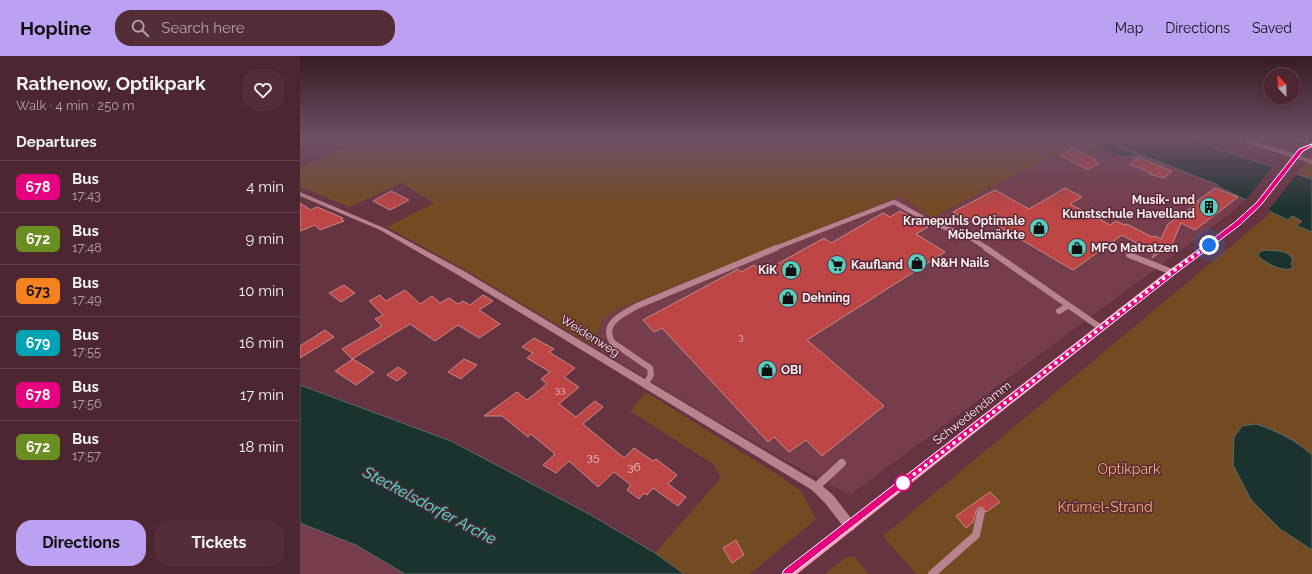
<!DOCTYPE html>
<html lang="en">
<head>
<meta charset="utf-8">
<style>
  :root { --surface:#4c2631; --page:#532e39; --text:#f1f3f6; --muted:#b2a5ab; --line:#63434d; --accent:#bca0f2 }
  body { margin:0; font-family:Raleway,sans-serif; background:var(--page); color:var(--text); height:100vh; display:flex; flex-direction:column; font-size:15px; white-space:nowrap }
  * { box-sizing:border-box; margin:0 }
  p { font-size:13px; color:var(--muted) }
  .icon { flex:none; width:22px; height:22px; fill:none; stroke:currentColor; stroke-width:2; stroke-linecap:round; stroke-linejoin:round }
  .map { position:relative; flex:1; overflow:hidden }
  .sheet { display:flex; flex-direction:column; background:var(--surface); width:300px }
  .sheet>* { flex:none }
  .badge { padding:0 8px; border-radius:6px; font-size:14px; line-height:26px }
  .needle { width:26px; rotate:338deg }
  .fabs { position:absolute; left:964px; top:12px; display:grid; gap:8px }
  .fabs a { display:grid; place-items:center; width:36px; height:36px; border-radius:50%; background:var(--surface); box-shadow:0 4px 16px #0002,0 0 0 1px var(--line); font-size:20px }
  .you { position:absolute; width:20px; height:20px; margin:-10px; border:3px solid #fff; border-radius:50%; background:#1a73e8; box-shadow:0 0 0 6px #1a73e833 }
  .map>.badge { position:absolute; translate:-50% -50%; box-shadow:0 0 0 2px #fff }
  h2 { padding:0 16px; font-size:15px; line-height:36px }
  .round { display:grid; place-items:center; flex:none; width:42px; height:42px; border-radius:16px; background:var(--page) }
  .headline { display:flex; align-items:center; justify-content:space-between; height:68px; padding:0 16px }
  h1 { font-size:19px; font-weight:700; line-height:30px }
  .cta { display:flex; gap:8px; margin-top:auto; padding:8px 16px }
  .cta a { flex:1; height:46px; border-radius:16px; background:var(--accent); color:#111; font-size:16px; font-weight:700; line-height:46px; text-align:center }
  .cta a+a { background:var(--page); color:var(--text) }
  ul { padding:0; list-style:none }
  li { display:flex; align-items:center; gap:12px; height:52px; padding:0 16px; border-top:1px solid var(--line) }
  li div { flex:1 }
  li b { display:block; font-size:15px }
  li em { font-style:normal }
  li .badge { min-width:44px; font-weight:700; text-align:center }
  header { display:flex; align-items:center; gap:24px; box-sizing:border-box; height:56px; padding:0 20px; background:var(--accent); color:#111 }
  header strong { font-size:19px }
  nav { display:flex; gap:22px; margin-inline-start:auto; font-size:14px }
  .search { width:280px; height:36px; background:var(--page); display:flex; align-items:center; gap:10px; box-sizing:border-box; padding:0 14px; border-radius:16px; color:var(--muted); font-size:15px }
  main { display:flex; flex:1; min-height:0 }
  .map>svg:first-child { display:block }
  .built { fill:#763d4c }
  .green { fill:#734b22 }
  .water { fill:#1b332f; stroke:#5e6b69 }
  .pier { fill:#663341 }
  .building { fill:#be4545; stroke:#c68b87 }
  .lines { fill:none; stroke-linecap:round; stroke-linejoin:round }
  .lane-far2 { stroke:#b9828f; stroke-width:4.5 }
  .lane-far1 { stroke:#b9828f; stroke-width:6 }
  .lane { stroke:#b9828f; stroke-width:8 }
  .street { fill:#b9828f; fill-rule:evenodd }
  .secondary { fill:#faa2b8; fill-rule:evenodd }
  .line { fill:#e6007e; stroke:#fff }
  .walk { stroke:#fbeef0; stroke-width:4; stroke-dasharray:0 7.2 }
  .stop-dot { fill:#fff; stroke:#e6007e; stroke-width:2 }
  .labels { text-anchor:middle; stroke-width:3; stroke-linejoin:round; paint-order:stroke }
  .number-label { font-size:10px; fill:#ecc4c5 }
  .poi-label { font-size:12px; font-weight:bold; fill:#fbeef0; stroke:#5a2937; text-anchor:start }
  .street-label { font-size:12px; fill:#fbeef0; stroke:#5a2937 }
  .near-number-label { font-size:12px; fill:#ecc4c5 }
  .near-park-label { font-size:14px; fill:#f6b374; stroke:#5a2937 }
  .near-water-label { font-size:16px; font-style:italic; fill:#35fae4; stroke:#5a2937 }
</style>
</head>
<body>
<header>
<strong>Hopline</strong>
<div class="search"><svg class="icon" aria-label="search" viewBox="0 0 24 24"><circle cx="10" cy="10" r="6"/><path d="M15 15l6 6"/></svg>Search here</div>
<nav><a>Map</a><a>Directions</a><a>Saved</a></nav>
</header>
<main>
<section class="sheet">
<div class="headline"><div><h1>Rathenow, Optikpark</h1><p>Walk · 4 min · 250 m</p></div><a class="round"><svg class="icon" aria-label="heart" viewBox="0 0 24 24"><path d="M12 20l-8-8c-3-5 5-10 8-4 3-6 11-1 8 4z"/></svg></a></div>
<h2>Departures</h2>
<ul>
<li><span class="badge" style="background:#e6007e;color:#fff">678</span><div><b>Bus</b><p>17:43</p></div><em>4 min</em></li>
<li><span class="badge" style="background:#6b8e23;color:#fff">672</span><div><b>Bus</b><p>17:48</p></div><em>9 min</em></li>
<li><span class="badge" style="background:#f58220;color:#111">673</span><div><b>Bus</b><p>17:49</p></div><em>10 min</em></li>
<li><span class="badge" style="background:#00a3b4;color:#fff">679</span><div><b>Bus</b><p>17:55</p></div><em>16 min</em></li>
<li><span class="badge" style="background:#e6007e;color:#fff">678</span><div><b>Bus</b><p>17:56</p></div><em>17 min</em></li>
<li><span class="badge" style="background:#6b8e23;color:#fff">672</span><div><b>Bus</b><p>17:57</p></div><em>18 min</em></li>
</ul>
<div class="cta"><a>Directions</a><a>Tickets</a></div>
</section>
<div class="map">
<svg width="1012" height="518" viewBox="0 0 1012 518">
  <rect width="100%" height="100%" fill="#663341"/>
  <g class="built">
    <path d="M 774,88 L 795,95 L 801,92 L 822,101 L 836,100 L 861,110 L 863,109 L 816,90 L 817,89 L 908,124 L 946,143 L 931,157 L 550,439 L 486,405 L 373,339 L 293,290 L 300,284 L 297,275 L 304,262 L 323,251 L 600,140 L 632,162 Z"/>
    <path d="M 0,467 L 56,489 L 105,518 L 0,518 Z"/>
  </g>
  <g class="green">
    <path d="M 44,82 L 777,82 L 801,92 L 795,95 L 774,88 L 632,162 L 600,140 L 323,251 L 304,262 L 297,275 L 301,284 L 293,290 L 167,215 L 87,171 L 134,147 L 101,127 L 50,151 L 0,131 L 0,111 L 49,90 Z"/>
    <path d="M 1012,97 L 1012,123 L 998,118 Z"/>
    <path d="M 972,156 L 987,164 L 992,160 L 1003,165 L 998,170 L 1012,176 L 1012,399 L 1002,390 L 933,409 L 951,444 L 980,473 L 1012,494 L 1012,518 L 616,518 L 583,480 Z"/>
    <path d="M 346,336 L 478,419 L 501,435 L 516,463 L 450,518 L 384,518 L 355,497 L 421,422 L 413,408 L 330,355 Z"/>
    <path d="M 546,501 L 555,501 L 569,518 L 525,518 Z"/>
  </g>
  <g class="water">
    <path d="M 777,82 L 882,82 L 1012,123 L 1012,176 L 997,170 L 1002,165 L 992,160 L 988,164 L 917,130 L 918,129 L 817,89 L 816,90 L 863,109 L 862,110 L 836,100 L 822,101 Z"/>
    <path d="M 966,194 C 976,196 988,192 993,205 L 991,207 L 993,212 C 983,217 966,207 958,200 L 959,196 Z"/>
    <path d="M 0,329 L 151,385 L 289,458 L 355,497 L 384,518 L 105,518 L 56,489 L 0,467 Z"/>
    <path d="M 956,368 C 977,375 996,384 1012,399 L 1012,494 L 980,473 L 951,444 L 933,409 L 934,381 L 942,370 Z"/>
  </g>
  <path class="pier" d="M 974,109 L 998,116 L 967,156 L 945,145 Z"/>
  <g class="building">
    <path d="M 773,93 L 796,104 L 794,105 L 799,107 L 788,114 L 760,99 Z"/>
    <path d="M 838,101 L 872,115 L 864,122 L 849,118 L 851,117 L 829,108 Z"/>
    <path d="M 765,132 L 782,141 L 770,148 L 810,169 L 816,165 L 825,169 L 827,168 L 852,181 L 855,180 L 861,183 L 868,168 L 899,146 L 897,145 L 915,132 L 938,141 L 895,174 L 881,167 L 872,188 L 852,202 L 855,197 L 822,179 L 773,214 L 681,160 L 670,166 L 653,156 L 695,134 L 729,153 Z"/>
    <path d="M 91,135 L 109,144 L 90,154 L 73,145 Z"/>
    <path d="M 0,147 L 11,154 L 17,151 L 43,162 L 41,163 L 44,165 L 20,174 L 15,169 L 0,175 Z"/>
    <path d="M 600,155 L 628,171 L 616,178 L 645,196 L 507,284 L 584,350 L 522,400 L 506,384 L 489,396 L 474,381 L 468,386 L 362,272 L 354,276 L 343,264 L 438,213 L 441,216 L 454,209 L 463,216 L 524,182 L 531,187 L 583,157 L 590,161 Z"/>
    <path d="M 44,229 L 55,237 L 41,246 L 29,237 Z"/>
    <path d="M 105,234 L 120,248 L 132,240 L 140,247 L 149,242 L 158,248 L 163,245 L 170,249 L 183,239 L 193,245 L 179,254 L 200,268 L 179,282 L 158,269 L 135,285 L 110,268 L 52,303 L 42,293 L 82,270 L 75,263 L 83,259 L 69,245 L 80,239 L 86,245 Z"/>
    <path d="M 25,274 L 34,281 L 0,302 L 0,290 Z"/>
    <path d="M 234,282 L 254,293 L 249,296 L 275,312 L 264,321 L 279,331 L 259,348 L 276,361 L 295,345 L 303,351 L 283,368 L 324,402 L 334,392 L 353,405 L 356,403 L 377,419 L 368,428 L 386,441 L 378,450 L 353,432 L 347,439 L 344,437 L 339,443 L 327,434 L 331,429 L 314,416 L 298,431 L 269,405 L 256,417 L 243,409 L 255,398 L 231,378 L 228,381 L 202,360 L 184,360 L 217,336 L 227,344 L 247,328 L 241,323 L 250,316 L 227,302 L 233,297 L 222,291 Z"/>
    <path d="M 53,303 L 74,316 L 56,329 L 35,315 Z"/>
    <path d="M 164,303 L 177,309 L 161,323 L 148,316 Z"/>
    <path d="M 98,311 L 107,317 L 97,325 L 87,319 Z"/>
    <path d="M 690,436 L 700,446 L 686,456 L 682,451 L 677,452 L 673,466 L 666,472 L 656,460 Z"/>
    <path d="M 436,484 L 444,499 L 432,507 L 423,492 Z"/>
  </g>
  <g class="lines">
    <g class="lane-far2">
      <path d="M 949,82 L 947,85 L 995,100"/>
      <path d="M 473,193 L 594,146 L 632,167 L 668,180 L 688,193"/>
    </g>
    <g class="lane-far1">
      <path d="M 686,192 L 801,272"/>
      <path d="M 829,199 L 872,216"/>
      <path d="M 759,255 L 768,250"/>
      <path d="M 345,329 L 351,319 L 350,312 L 312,286 C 301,267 323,258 337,250 L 476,192"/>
    </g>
    <g class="lane">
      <path d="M 516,431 L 542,407"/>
      <path d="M 632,518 L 676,479 L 681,456"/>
    </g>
    <g class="street">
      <path d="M 997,82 L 1004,82 L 1012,86 L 1012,90 Z"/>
      <path d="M 995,98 L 1012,104 L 1012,108 L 993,101 L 992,100 Z"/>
      <path d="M 0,136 L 84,172 L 164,215 L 520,428 L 533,439 L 554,466 L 555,470 L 554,474 L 550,475 L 546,474 L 525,447 L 512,434 L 158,219 L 80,174 L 0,140 Z"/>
    </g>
    <path class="secondary" d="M 1012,87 L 1012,91 L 1003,95 L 961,148 L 940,169 L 875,218 L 497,518 L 482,518 L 484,514 L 869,214 L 936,167 L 957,146 L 999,93 Z"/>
  </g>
  <linearGradient id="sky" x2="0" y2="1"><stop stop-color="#381c24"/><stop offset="0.53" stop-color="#6e5065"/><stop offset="1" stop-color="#6e5065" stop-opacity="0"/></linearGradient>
  <rect width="1012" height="154" fill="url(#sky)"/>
  <path class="line" d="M 1012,88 L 1012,90 L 1003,95 L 961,149 L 940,169 L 875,218 L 492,518 L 482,518 L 484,514 L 870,215 L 935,166 L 957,146 L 999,93 Z"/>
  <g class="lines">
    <path class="walk" d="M 603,427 L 872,216 L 909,189"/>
  </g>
  <defs>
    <symbol id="building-disc" viewBox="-11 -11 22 22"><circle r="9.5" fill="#59cebe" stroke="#5a2937"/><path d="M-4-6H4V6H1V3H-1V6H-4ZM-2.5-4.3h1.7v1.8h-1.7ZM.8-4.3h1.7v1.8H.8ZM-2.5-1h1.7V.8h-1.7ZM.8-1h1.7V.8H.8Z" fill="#111"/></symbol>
    <symbol id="shop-disc" viewBox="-11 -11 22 22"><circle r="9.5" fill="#59cebe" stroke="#5a2937"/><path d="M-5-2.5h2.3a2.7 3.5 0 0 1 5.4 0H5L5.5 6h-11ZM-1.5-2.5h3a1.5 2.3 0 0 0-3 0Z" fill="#111"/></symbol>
    <symbol id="supermarket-disc" viewBox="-11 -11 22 22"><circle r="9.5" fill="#59cebe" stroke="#5a2937"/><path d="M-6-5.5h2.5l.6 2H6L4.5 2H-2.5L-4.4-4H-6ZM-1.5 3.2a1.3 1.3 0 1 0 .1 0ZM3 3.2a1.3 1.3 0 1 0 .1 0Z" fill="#111"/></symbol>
  </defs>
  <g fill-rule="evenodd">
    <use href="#building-disc" x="898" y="140" width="22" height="22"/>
    <use href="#shop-disc" x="728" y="161" width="22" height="22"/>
    <use href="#shop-disc" x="766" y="181" width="22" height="22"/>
    <use href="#shop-disc" x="606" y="196" width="22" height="22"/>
    <use href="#supermarket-disc" x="526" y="198" width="22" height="22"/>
    <use href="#shop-disc" x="480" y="203" width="22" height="22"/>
    <use href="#shop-disc" x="477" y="231" width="22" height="22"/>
    <use href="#shop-disc" x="456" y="303" width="22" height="22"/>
  </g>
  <circle class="stop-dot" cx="603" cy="427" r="8"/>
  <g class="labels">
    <g class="number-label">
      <text x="441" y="284">3</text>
      <text x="260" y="337">33</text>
    </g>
    <g class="poi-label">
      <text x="895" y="148" text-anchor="end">Musik- und<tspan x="895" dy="14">Kunstschule Havelland</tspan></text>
      <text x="725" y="169" text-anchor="end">Kranepuhls Optimale<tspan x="725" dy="14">Möbelmärkte</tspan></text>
      <text x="791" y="196">MFO Matratzen</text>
      <text x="631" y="211">N&amp;H Nails</text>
      <text x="551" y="213">Kaufland</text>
      <text x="477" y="218" text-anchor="end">KiK</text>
      <text x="502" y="246">Dehning</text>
      <text x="481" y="318">OBI</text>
    </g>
    <g class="street-label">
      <text transform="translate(290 280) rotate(32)" y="4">Weidenweg</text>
      <text transform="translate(672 357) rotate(-38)" y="4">Schwedendamm</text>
    </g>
    <g class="near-number-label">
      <text x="293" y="405">35</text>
      <text x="334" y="415">36</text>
    </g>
    <g class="near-park-label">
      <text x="829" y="418">Optikpark</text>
      <text x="805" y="456">Krümel-Strand</text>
    </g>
    <g class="near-water-label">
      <text transform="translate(130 449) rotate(28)" y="6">Steckelsdorfer Arche</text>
    </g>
  </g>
</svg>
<div class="fabs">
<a><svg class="needle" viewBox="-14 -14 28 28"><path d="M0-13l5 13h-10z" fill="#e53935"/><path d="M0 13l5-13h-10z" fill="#b2a5ab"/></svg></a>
</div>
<div class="you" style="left:909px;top:189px"></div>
</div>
</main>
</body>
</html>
